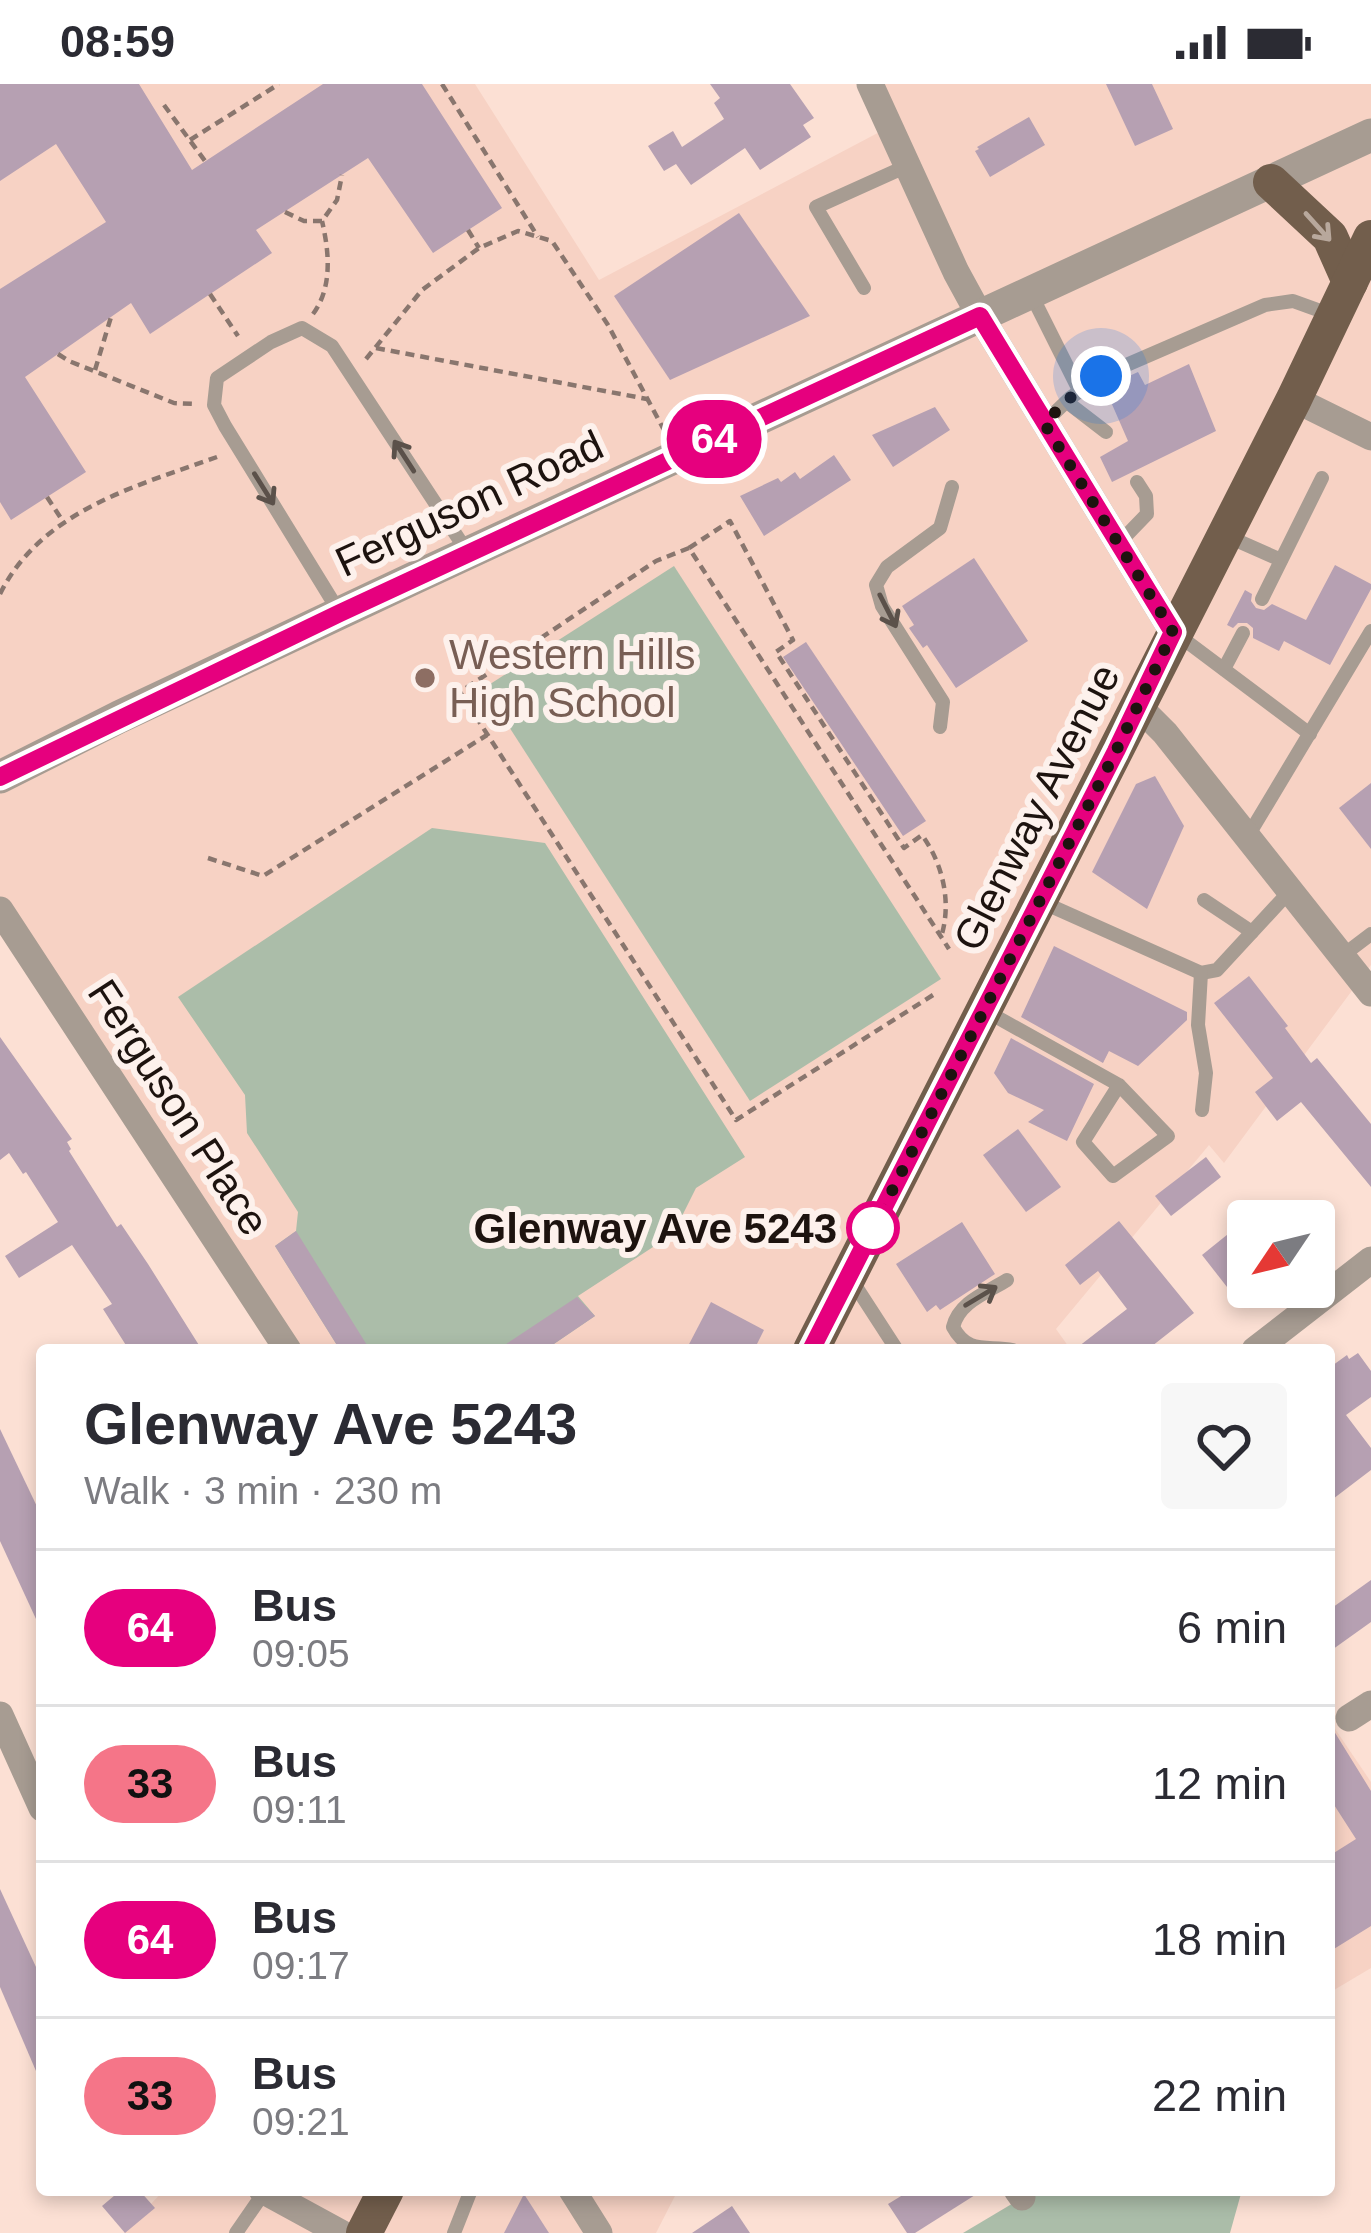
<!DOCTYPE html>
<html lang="en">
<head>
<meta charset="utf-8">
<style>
  :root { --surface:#fff; --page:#f7f7f7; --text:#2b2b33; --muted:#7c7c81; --line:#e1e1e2 }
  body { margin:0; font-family:Arial,sans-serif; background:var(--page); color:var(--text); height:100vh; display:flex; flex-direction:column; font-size:45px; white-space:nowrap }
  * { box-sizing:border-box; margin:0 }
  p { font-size:39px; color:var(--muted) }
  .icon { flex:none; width:66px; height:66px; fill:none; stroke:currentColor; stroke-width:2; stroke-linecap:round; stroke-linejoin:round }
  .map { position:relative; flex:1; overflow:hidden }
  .panel { position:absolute; left:36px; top:1260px; width:1299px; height:852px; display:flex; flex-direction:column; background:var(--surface); border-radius:12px; box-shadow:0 6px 18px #0003 }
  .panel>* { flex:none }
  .badge { padding:0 24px; border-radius:39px; font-size:42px; line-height:78px }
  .needle { width:78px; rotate:235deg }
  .controls { position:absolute; left:1227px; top:1116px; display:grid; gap:24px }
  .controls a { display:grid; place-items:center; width:108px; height:108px; border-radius:12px; background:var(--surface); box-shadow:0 6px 18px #0003; font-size:60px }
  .you { position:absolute; width:60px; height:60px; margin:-30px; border:9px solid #fff; border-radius:50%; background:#1a73e8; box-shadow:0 0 0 18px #1a73e833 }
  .map>.badge { position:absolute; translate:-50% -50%; box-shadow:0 0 0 6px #fff }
  .round { display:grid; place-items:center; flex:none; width:126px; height:126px; border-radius:12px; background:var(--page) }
  .summary { display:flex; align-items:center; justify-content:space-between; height:204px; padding:0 48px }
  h1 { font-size:57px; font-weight:800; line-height:90px }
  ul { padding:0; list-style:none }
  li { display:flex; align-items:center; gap:36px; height:156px; padding:0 48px; border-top:3px solid var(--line) }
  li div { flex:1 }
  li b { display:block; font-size:45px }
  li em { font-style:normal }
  li .badge { min-width:132px; font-weight:700; text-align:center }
  .status { display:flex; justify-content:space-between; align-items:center; height:84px; padding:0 60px; background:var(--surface); direction:ltr }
  .status svg { height:33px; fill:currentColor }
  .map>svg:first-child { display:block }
  .built { fill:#f7d2c4 }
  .green { fill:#abbda9 }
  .building { fill:#b6a0b2 }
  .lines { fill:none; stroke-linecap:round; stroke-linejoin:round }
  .path { stroke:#89766e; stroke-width:4.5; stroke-dasharray:9 6; stroke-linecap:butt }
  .service { stroke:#a79c92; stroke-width:14 }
  .minor { stroke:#a79c92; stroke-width:27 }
  .tertiary { stroke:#a79c92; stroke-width:33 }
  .primary { stroke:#725e4c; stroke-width:36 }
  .oneway { stroke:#b8a89c }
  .oneway2 { stroke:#5b514a }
  .line-casing { stroke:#fff; stroke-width:27 }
  .line { stroke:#e6007e; stroke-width:18 }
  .walk { stroke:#1d130f; stroke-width:12; stroke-dasharray:0 21.6 }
  .education-dot { fill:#8d6e63; stroke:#fdf1ec; stroke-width:4.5 }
  .stop-dot { fill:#fff; stroke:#e6007e; stroke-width:6 }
  .labels { text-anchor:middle; stroke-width:12; stroke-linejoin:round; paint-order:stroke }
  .street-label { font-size:42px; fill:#1d130f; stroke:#fdf1ec }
  .education-label { font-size:42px; fill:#785e54; stroke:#fdf1ec; text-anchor:start }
  .stop-label { font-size:42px; font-weight:bold; fill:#1d130f; stroke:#fdf1ec; text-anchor:end }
</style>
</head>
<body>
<div class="status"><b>08:59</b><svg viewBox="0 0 49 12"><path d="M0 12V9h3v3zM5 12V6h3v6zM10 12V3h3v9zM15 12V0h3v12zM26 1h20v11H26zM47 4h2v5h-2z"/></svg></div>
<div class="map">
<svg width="1371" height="2149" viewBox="0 0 1371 2149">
  <rect width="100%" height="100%" fill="#fce0d4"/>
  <g class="built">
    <path d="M 0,0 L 475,0 L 599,196 L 889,43 L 870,0 L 1371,0 L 1371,881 L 1224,1079 L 1209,1061 L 1056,1245 L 1071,1266 L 288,1266 L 0,826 Z"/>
    <path d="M 1329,1636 L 1371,1698 L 1371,1884 L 1329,1909 Z"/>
    <path d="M 164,2106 L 678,2106 L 656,2149 L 124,2149 Z"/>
  </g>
  <g class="green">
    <path d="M 674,482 L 941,895 L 750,1017 L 484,604 Z"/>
    <path d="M 432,744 L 545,759 L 745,1073 L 696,1104 L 673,1150 L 578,1212 L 595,1232 L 545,1266 L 340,1266 L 275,1162 L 296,1147 L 298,1128 L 247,1049 L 245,1011 L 178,913 Z"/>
    <path d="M 1035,2106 L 1242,2106 L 1230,2149 L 963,2149 Z"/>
  </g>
  <g class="building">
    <path d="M 0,0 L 139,0 L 192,86 L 323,0 L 422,0 L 502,124 L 433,169 L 368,74 L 256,146 L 272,169 L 150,250 L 131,219 L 25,293 L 86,388 L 11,436 L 0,418 L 0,205 L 106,138 L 56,60 L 0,97 Z"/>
    <path d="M 710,0 L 790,0 L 814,34 L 803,41 L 811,53 L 760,86 L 745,64 L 691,101 L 676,80 L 664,87 L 648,62 L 673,47 L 682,63 L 724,35 L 714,19 L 720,14 Z"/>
    <path d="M 1106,0 L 1152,0 L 1173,45 L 1135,62 Z"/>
    <path d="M 1029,33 L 1045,61 L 990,93 L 975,67 L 979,65 L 977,63 Z"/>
    <path d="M 739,129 L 810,232 L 670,296 L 614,212 Z"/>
    <path d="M 1189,280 L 1216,347 L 1112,398 L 1100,373 L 1128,357 L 1111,318 L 1121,311 L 1114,299 L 1138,288 L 1145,301 Z"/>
    <path d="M 935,323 L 950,346 L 893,383 L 872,351 Z"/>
    <path d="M 834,371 L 851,396 L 764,452 L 740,412 L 778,394 L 781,398 L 795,388 L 800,395 Z"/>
    <path d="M 974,474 L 1028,557 L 956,604 L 927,561 L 923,564 L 911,547 L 909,544 L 914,541 L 902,522 Z"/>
    <path d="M 1335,481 L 1371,500 L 1371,505 L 1330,581 L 1284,557 L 1279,567 L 1253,554 L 1253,544 L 1247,539 L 1238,539 L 1233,544 L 1227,541 L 1245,506 L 1252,510 L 1251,517 L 1256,524 L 1264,526 L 1272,520 L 1306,536 Z"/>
    <path d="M 806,558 L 926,737 L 903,752 L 783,573 Z"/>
    <path d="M 1155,692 L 1184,742 L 1147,825 L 1092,788 L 1136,700 Z"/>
    <path d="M 1371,699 L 1371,765 L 1339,724 Z"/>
    <path d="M 1054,862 L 1187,928 L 1187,936 L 1138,982 L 1109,967 L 1103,979 L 1021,933 Z"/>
    <path d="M 1249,892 L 1288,942 L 1285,944 L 1311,979 L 1317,974 L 1371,1040 L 1371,1103 L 1301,1018 L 1277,1037 L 1255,1008 L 1273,994 L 1214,919 Z"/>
    <path d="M 0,953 L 72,1055 L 67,1058 L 71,1065 L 69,1067 L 117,1143 L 121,1140 L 148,1180 L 202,1266 L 129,1266 L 103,1225 L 112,1220 L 72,1161 L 19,1194 L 5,1172 L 58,1138 L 26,1088 L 23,1090 L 9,1069 L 0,1076 Z"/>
    <path d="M 1011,954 L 1094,1000 L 1067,1057 L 1028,1038 L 1044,1026 L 1008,1009 L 994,989 Z"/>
    <path d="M 1018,1045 L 1061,1103 L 1026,1128 L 983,1071 Z"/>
    <path d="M 1206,1073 L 1221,1093 L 1171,1132 L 1155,1112 Z"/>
    <path d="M 1248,1134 L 1248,1187 L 1227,1203 L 1202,1171 Z"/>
    <path d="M 1119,1137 L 1194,1229 L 1147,1266 L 1074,1266 L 1127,1225 L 1098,1187 L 1080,1201 L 1065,1181 Z"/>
    <path d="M 962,1138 L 995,1190 L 940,1226 L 936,1221 L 927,1228 L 896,1180 Z"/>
    <path d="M 296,1147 L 370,1266 L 340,1266 L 275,1162 Z"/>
    <path d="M 577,1213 L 595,1232 L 545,1266 L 497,1266 Z"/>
    <path d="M 711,1218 L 764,1246 L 754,1266 L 686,1266 Z"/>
    <path d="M 1358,1269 L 1371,1287 L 1371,1313 L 1346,1331 L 1371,1364 L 1371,1386 L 1329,1418 L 1329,1284 L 1347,1271 L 1349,1275 Z"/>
    <path d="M 0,1345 L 42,1433 L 42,1548 L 0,1457 Z"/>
    <path d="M 1371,1496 L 1371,1538 L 1329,1568 L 1329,1526 Z"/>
    <path d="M 1329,1639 L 1371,1707 L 1371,1842 L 1329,1868 L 1329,1772 L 1356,1755 L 1329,1713 Z"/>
    <path d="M 0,1805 L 42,1896 L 42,2001 L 0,1903 Z"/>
    <path d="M 121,2106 L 139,2106 L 155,2124 L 125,2149 L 102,2122 Z"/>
    <path d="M 911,2106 L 983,2106 L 915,2149 L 907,2149 L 888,2120 Z"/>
    <path d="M 524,2110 L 549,2149 L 504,2149 Z"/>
    <path d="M 732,2122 L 750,2149 L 692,2149 Z"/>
  </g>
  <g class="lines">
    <g class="path">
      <path d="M 442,0 L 538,153"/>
      <path d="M 164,21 L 205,77"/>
      <path d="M 190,56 L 279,0"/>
      <path d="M 285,128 L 304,137 L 322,137 L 337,116 L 342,91"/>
      <path d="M 468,146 L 479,164"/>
      <path d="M 210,210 L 238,252"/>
      <path d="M 313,230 C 333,203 329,167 322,137"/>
      <path d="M 376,264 L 647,315"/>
      <path d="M 58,270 L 69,277 L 174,319 L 196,320"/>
      <path d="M 366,275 L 422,206 L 479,164 L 518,147 L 552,157 L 608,241 L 664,346"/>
      <path d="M 95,286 L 111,233"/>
      <path d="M 47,413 L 64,439"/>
      <path d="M 689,464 L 730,437 L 793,556 L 776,568 L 904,764 L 922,751 C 943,780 952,819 941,853"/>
      <path d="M 0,510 C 41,427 136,402 217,373"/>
      <path d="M 208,774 L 263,792 L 487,651"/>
      <path d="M 933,911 L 736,1036 L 460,608 L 656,477 L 689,464 L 949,865"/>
    </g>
    <g class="service">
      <path d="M 864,204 L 816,123 L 907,82"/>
      <path d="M 1031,210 L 1080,308"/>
      <path d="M 1067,318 L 1106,348"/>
      <path d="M 1044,339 L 1070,314 L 1101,292 L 1265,221 L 1293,217 L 1329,230"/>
      <path d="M 1229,453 L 1281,476"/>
      <path d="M 1119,459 L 1147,430 L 1146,412 L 1137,398"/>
      <path d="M 1262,515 L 1322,394"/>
      <path d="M 338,526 L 225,342 L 214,321 L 217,294 L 271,258 L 302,244 L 332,262 L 468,469"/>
      <path d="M 1178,551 L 1310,650"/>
      <path d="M 1224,585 L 1243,549"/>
      <path d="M 940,643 L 943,618 L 882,522 L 876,501 L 887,483 L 940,444 L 952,403"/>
      <path d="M 1248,752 L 1371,547"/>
      <path d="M 1204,816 L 1252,848"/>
      <path d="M 1044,819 L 1201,889 L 1217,886 L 1289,808"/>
      <path d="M 1342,872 L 1371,850"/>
      <path d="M 1201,889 L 1198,941 L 1206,989 L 1202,1026"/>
      <path d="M 984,926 L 1119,1001 L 1168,1052 L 1113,1092 L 1083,1058 L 1119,1001"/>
      <path d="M 851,1195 L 897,1266"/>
      <path d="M 1007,1196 C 986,1209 959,1218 953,1243 C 968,1271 987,1261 1013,1266"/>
      <path d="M 236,2149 L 265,2107"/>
      <path d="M 454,2149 L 471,2106"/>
    </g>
    <g class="minor">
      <path d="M 870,0 L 956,188 L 980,232 L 1173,548"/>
      <path d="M 1294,315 L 1371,353"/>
      <path d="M 1137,621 L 1165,649 L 1371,909"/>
      <path d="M 0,826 L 288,1266"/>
      <path d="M 1255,1266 L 1371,1176"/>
      <path d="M 0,1631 L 42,1724"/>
      <path d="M 1349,1634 L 1371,1620"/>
      <path d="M 262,2106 L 341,2149"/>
      <path d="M 572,2106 L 599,2149"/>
      <path d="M 1017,2106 L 1022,2113"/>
    </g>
    <path class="tertiary" d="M 0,693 L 119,633 L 412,495 L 1371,51"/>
    <g class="primary">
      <path d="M 1271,98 L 1330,153 L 1350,198"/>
      <path d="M 811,1266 L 1294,315 L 1371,154"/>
      <path d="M 364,2149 L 386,2106"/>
    </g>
  </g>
  <defs><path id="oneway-shaft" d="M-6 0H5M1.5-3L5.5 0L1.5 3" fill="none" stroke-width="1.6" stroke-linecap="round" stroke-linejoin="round" transform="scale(3)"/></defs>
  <use class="oneway" href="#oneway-shaft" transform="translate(1318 143) rotate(48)"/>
  <g class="oneway2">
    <use href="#oneway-shaft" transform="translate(404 372) rotate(-123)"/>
    <use href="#oneway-shaft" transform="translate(264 405) rotate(58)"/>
    <use href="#oneway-shaft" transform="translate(888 527) rotate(63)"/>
    <use href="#oneway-shaft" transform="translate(981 1212) rotate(-31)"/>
  </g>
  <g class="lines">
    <defs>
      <path id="line" d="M 0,693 L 340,529 L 980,232 L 1173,548 L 1116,667 L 811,1266"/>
    </defs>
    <use href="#line" class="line-casing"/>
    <use href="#line" class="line"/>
    <path class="walk" d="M 873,1144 L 868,1154 L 1116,667 L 1173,548 L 1044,339 L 1070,314 L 1101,292"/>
  </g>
  <circle class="education-dot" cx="425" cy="594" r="12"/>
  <circle class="stop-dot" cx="873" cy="1144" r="24"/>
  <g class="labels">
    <g class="street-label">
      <text transform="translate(469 419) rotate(-25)" y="15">Ferguson Road</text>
      <text transform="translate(1036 723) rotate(-63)" y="15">Glenway Avenue</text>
      <text transform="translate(179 1023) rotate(57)" y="15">Ferguson Place</text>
    </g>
    <g class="education-label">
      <text x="449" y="585">Western Hills<tspan x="449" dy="48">High School</tspan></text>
    </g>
    <g class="stop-label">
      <text x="837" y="1159">Glenway Ave 5243</text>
    </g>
  </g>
</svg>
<div class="controls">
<a><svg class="needle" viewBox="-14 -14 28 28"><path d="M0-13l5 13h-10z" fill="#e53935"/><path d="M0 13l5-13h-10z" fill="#7c7c81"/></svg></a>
</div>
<div class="you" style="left:1101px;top:292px"></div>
<b class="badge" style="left:714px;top:355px;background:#e6007e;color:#fff">64</b>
<section class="panel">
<div class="summary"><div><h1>Glenway Ave 5243</h1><p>Walk · 3 min · 230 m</p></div><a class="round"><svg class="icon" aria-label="heart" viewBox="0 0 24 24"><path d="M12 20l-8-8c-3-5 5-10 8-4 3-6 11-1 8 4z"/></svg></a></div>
<ul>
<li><span class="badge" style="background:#e6007e;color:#fff">64</span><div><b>Bus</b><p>09:05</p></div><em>6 min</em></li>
<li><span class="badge" style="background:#f57588;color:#111">33</span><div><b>Bus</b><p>09:11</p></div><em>12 min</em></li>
<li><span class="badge" style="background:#e6007e;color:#fff">64</span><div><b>Bus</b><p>09:17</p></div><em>18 min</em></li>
<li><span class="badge" style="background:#f57588;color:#111">33</span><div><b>Bus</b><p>09:21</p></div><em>22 min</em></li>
</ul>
</section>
</div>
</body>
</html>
